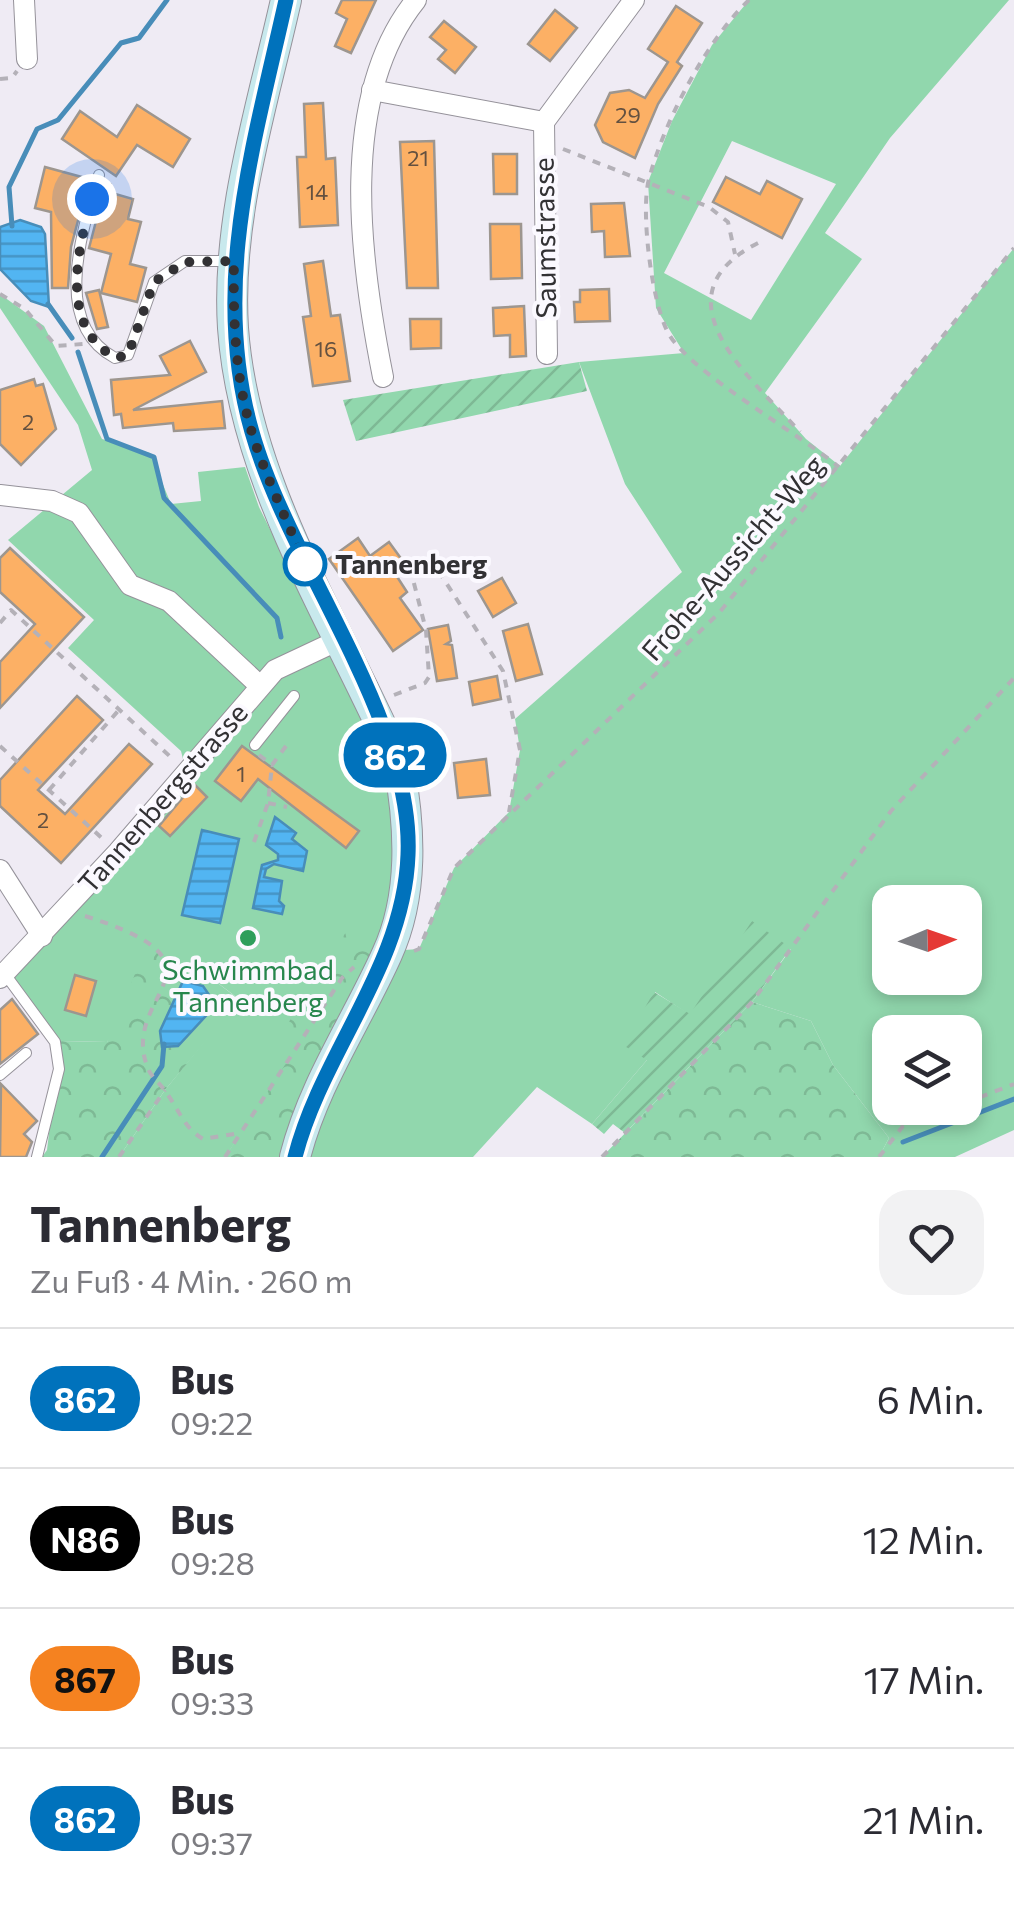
<!DOCTYPE html>
<html lang="de">
<head>
<meta charset="utf-8">
<style>
  :root { --surface:#fff; --page:#f2f2f3; --text:#2b2b33; --muted:#7c7c81; --line:#e1e1e2 }
  body { margin:0; font-family:Commissioner,sans-serif; background:var(--page); color:var(--text); height:100vh; display:flex; flex-direction:column; font-size:38px; white-space:nowrap }
  * { box-sizing:border-box; margin:0 }
  p { font-size:32px; color:var(--muted) }
  .icon { flex:none; width:55px; height:55px; fill:none; stroke:currentColor; stroke-width:2; stroke-linecap:round; stroke-linejoin:round }
  .map { position:relative; height:1157px; overflow:hidden }
  .side { display:flex; flex-direction:column; background:var(--surface); flex:1 }
  .side>* { flex:none }
  .badge { padding:0 20px; border-radius:32px; font-size:35px; line-height:65px }
  .needle { width:65px; rotate:88deg }
  .controls { position:absolute; left:872px; top:885px; display:grid; gap:20px }
  .controls a { display:grid; place-items:center; width:110px; height:110px; border-radius:20px; background:var(--surface); box-shadow:0 5px 15px #0003; font-size:50px }
  .you { position:absolute; width:50px; height:50px; margin:-25px; border:8px solid #fff; border-radius:50%; background:#1a73e8; box-shadow:0 0 0 15px #1a73e833 }
  .map>.badge { position:absolute; translate:-50% -50%; box-shadow:0 0 0 5px #fff }
  .round { display:grid; place-items:center; flex:none; width:105px; height:105px; border-radius:30px; background:var(--page) }
  .head { display:flex; align-items:center; justify-content:space-between; height:170px; padding:0 30px }
  h1 { font-size:48px; font-weight:700; line-height:75px }
  ul { padding:0; list-style:none }
  li { display:flex; align-items:center; gap:30px; height:140px; padding:0 30px; border-top:2px solid var(--line) }
  li div { flex:1 }
  li b { display:block; font-size:38px }
  li em { font-style:normal }
  li .badge { min-width:110px; font-weight:700; text-align:center }
  .map>svg:first-child { display:block }
  .green { fill:#91d7ad; fill-rule:evenodd }
  .forest { fill:url(#forest-crowns) }
  .garden { fill:url(#garden-furrows) }
  .water { fill:url(#water-rules); stroke:#488db9; stroke-width:2.5 }
  .lines { fill:none; stroke-linecap:round; stroke-linejoin:round }
  .stream { stroke:#488db9; stroke-width:5 }
  .building { fill:#fcb065; stroke:#9d968f; stroke-width:2.5 }
  .service-casing { stroke:#95929a; stroke-width:12 }
  .minor-casing { stroke:#95929a; stroke-width:22 }
  .secondary-casing { stroke:#95929a; stroke-width:32 }
  .path { stroke:#b4b1b8; stroke-width:4; stroke-dasharray:8 8; stroke-linecap:butt }
  .service { stroke:#fff; stroke-width:10 }
  .minor { stroke:#fff; stroke-width:20 }
  .secondary { stroke:#c8e9ed; stroke-width:30 }
  .line-casing { stroke:#fff; stroke-width:22 }
  .line { stroke:#0072bc; stroke-width:15 }
  .walk { stroke:#323134; stroke-width:10; stroke-dasharray:0 18 }
  .stop-dot { fill:#fff; stroke:#0072bc; stroke-width:5 }
  .leisure-dot { fill:#2e9e5b; stroke:#fbf9ff; stroke-width:4 }
  .labels { text-anchor:middle; stroke-width:8; stroke-linejoin:round; paint-order:stroke }
  .number-label { font-size:22px; fill:#645140 }
  .street-label { font-size:28px; fill:#323134; stroke:#fbf9ff }
  .stop-label { font-size:28px; font-weight:bold; fill:#323134; stroke:#fbf9ff; text-anchor:start }
  .leisure-label { font-size:28px; fill:#27864d; stroke:#fbf9ff }
</style>
</head>
<body>
<div class="map">
<svg width="1014" height="1157" viewBox="0 0 1014 1157">
  <defs>
    <pattern id="forest-crowns" width="20" height="18" patternUnits="userSpaceOnUse" patternTransform="scale(2.5)"><rect width="20" height="18" fill="#91d7ad"/><path d="M2 6a3 3 0 1 1 6 0M12 15a3 3 0 1 1 6 0" fill="none" stroke="#7eb995"/></pattern>
    <pattern id="garden-furrows" width="10" height="10" patternUnits="userSpaceOnUse" patternTransform="scale(2.5)"><rect width="10" height="10" fill="#91d7ad"/><path d="M-1 1l2-2M0 10L10 0M9 11l2-2" fill="none" stroke="#7eb995"/></pattern>
    <pattern id="water-rules" width="6" height="5" patternUnits="userSpaceOnUse" patternTransform="scale(2.5)"><rect width="6" height="5" fill="#52b5f2"/><path d="M0 2.5h6" fill="none" stroke="#4594c5"/></pattern>
  </defs>
  <rect width="100%" height="100%" fill="#efebf4"/>
  <g class="green">
    <path d="M 749,0 L 1009,0 L 890,138 L 825,233 L 862,259 L 765,393 L 806,439 L 840,466 L 1014,248 L 1014,1130 L 955,1157 L 879,1157 L 889,1138 L 833,1065 L 811,1021 L 752,1002 L 791,949 L 690,1015 L 655,992 L 647,1060 L 592,1124 L 537,1087 L 473,1157 L 295,1157 L 389,951 L 419,949 L 454,868 L 509,812 L 520,750 L 515,719 L 682,572 L 625,484 L 579,362 L 684,353 L 656,308 L 648,182 L 672,121 L 712,45 ZM 732,141 L 836,184 L 751,320 L 664,273 ZM 890,902 L 965,902 L 965,978 L 890,978 ZM 890,1032 L 965,1032 L 965,1108 L 890,1108 Z"/>
    <path d="M 0,294 L 44,326 L 102,439 L 150,453 L 171,504 L 201,501 L 198,472 L 245,467 L 259,507 L 327,645 L 379,720 L 402,903 L 225,1157 L 119,1157 L 165,1090 L 239,999 L 199,969 L 164,961 L 107,1042 L 60,1041 L 1,978 L 186,771 L 181,751 L 68,648 L 94,620 L 8,540 L 92,470 L 78,425 L 0,308 Z"/>
  </g>
  <g class="forest">
    <path d="M 375,920 L 395,928 L 295,1157 L 225,1157 L 294,1051 L 285,1028 L 353,921 Z"/>
    <path d="M 149,940 L 165,961 L 199,969 L 240,1000 L 165,1090 L 119,1157 L 42,1157 L 47,1150 L 60,1041 L 107,1042 Z"/>
    <path d="M 752,1002 L 811,1021 L 833,1065 L 889,1138 L 879,1157 L 602,1157 Z"/>
  </g>
  <g class="garden">
    <path d="M 579,362 L 587,391 L 356,441 L 343,400 Z"/>
    <path d="M 752,921 L 791,948 L 752,1002 L 625,1133 L 613,1124 L 604,1134 L 592,1124 L 647,1060 L 623,1045 L 654,992 L 690,1014 Z"/>
  </g>
  <g class="water">
    <path d="M 20,220 L 41,227 L 45,234 L 49,307 L 31,301 L 0,269 L 0,227 Z"/>
    <path d="M 275,817 L 296,833 L 292,839 L 307,851 L 303,871 L 274,864 L 266,869 L 264,877 L 282,881 L 279,901 L 284,906 L 282,914 L 253,908 L 262,865 L 278,860 L 278,854 L 266,845 Z"/>
    <path d="M 202,830 L 239,839 L 220,923 L 182,915 Z"/>
    <path d="M 183,981 L 203,986 L 216,1005 L 178,1046 L 162,1047 L 160,1031 Z"/>
  </g>
  <g class="lines">
    <g class="stream">
      <path d="M 12,226 L 9,187 L 37,129 L 58,120 L 121,43 L 139,38 L 167,0"/>
      <path d="M 48,304 L 72,338"/>
      <path d="M 78,352 L 107,439 L 154,457 L 164,498 L 277,618 L 281,637"/>
      <path d="M 903,1142 L 1014,1099"/>
      <path d="M 102,1157 L 162,1066 L 164,1044"/>
    </g>
  </g>
  <g class="building">
    <path d="M 342,0 L 376,0 L 351,53 L 335,46 L 347,19 L 336,13 Z"/>
    <path d="M 676,6 L 702,23 L 677,62 L 682,66 L 658,104 L 635,158 L 603,142 L 595,125 L 610,93 L 629,90 L 645,98 L 668,62 L 648,49 Z"/>
    <path d="M 555,10 L 577,28 L 550,61 L 528,44 Z"/>
    <path d="M 444,21 L 476,47 L 455,73 L 438,59 L 446,50 L 430,37 Z"/>
    <path d="M 323,103 L 326,159 L 335,158 L 338,225 L 300,227 L 297,157 L 306,157 L 304,104 Z"/>
    <path d="M 137,105 L 190,139 L 173,167 L 137,145 L 116,176 L 62,139 L 80,111 L 117,137 Z"/>
    <path d="M 434,141 L 438,288 L 407,288 L 400,142 Z"/>
    <path d="M 493,154 L 517,154 L 517,194 L 494,194 Z"/>
    <path d="M 45,167 L 89,179 L 71,247 L 68,288 L 52,288 L 51,212 L 35,208 Z"/>
    <path d="M 726,177 L 760,194 L 767,181 L 802,199 L 782,238 L 713,202 Z"/>
    <path d="M 106,183 L 110,184 L 105,191 L 133,199 L 128,219 L 141,222 L 130,264 L 146,268 L 137,302 L 101,293 L 111,254 L 89,248 Z"/>
    <path d="M 624,203 L 630,256 L 605,257 L 604,231 L 592,232 L 591,204 Z"/>
    <path d="M 490,224 L 521,224 L 522,278 L 491,279 Z"/>
    <path d="M 323,261 L 331,316 L 340,315 L 350,381 L 313,386 L 303,317 L 311,316 L 304,264 Z"/>
    <path d="M 609,289 L 610,321 L 575,322 L 574,302 L 580,302 L 580,290 Z"/>
    <path d="M 99,290 L 108,327 L 97,329 L 86,293 Z"/>
    <path d="M 524,306 L 526,356 L 510,357 L 510,335 L 494,336 L 493,308 Z"/>
    <path d="M 410,319 L 441,319 L 441,348 L 411,349 Z"/>
    <path d="M 190,341 L 206,372 L 133,410 L 222,401 L 225,428 L 174,431 L 173,423 L 123,428 L 121,414 L 114,415 L 111,380 L 170,375 L 160,356 Z"/>
    <path d="M 34,379 L 36,386 L 43,384 L 56,429 L 21,465 L 0,444 L 0,390 Z"/>
    <path d="M 358,538 L 370,556 L 389,542 L 405,564 L 394,572 L 407,592 L 400,598 L 423,630 L 393,651 L 329,559 Z"/>
    <path d="M 10,548 L 84,617 L 0,708 L 0,662 L 35,624 L 0,592 L 0,558 Z"/>
    <path d="M 502,578 L 516,603 L 493,617 L 478,591 Z"/>
    <path d="M 528,624 L 542,674 L 516,681 L 503,631 Z"/>
    <path d="M 448,625 L 451,641 L 446,644 L 452,645 L 457,678 L 437,681 L 428,629 Z"/>
    <path d="M 497,676 L 501,699 L 473,705 L 469,682 Z"/>
    <path d="M 77,696 L 103,720 L 38,790 L 65,814 L 129,744 L 152,764 L 61,863 L 0,806 L 0,780 Z"/>
    <path d="M 242,746 L 359,831 L 346,848 L 258,779 L 241,801 L 215,781 Z"/>
    <path d="M 486,759 L 490,795 L 458,798 L 454,763 Z"/>
    <path d="M 194,784 L 207,797 L 170,836 L 159,826 Z"/>
    <path d="M 75,975 L 96,981 L 86,1016 L 65,1010 Z"/>
    <path d="M 12,999 L 38,1034 L 0,1064 L 0,1010 Z"/>
    <path d="M 1,1084 L 37,1121 L 24,1134 L 32,1142 L 26,1157 L 0,1157 Z"/>
  </g>
  <g class="lines">
    <defs>
      <g id="service">
        <path d="M 99,175 C 82,231 51,324 115,358 L 128,355 L 154,282 L 185,261 L 233,261"/>
        <path d="M 255,745 L 294,696"/>
        <path d="M 5,974 L 55,1042 L 59,1069 L 37,1157"/>
        <path d="M 0,1075 L 26,1053"/>
      </g>
      <g id="minor">
        <path d="M 24,0 L 27,59"/>
        <path d="M 372,90 L 544,122"/>
        <path d="M 547,354 L 544,122 L 634,0"/>
        <path d="M 383,377 C 360,262 337,98 416,0"/>
        <path d="M 0,495 L 52,501 L 79,513 L 130,585 L 169,601 L 260,686"/>
        <path d="M 0,870 L 42,936"/>
        <path d="M 0,978 L 118,852 L 275,670 L 341,639"/>
      </g>
      <path id="secondary" d="M 286,0 C 262,107 226,218 233,328 C 244,484 338,625 399,765 C 410,827 414,895 387,954 C 356,1023 314,1083 295,1157"/>
    </defs>
    <use href="#service" class="service-casing"/>
    <use href="#minor" class="minor-casing"/>
    <use href="#secondary" class="secondary-casing"/>
    <g class="path">
      <path d="M 749,0 C 706,41 664,122 649,179 C 640,211 652,308 670,336 C 695,375 798,433 839,467"/>
      <path d="M 0,79 L 12,78 L 17,71"/>
      <path d="M 563,149 L 709,207 L 728,222 L 735,254"/>
      <path d="M 758,243 C 652,297 751,378 800,432"/>
      <path d="M 0,294 L 25,309 L 56,346 L 83,344"/>
      <path d="M 0,623 L 11,610 L 175,761"/>
      <path d="M 394,695 L 425,683 L 429,677 L 426,630 L 410,568 L 410,561 L 423,559 L 434,564 L 503,671 L 520,750 L 509,812"/>
      <path d="M 0,746 L 103,839"/>
      <path d="M 259,755 L 272,765 L 289,742"/>
      <path d="M 49,790 L 118,711"/>
      <path d="M 268,803 L 287,807"/>
      <path d="M 254,842 L 268,803 L 272,765"/>
      <path d="M 85,916 C 241,965 120,993 147,1066 C 150,1076 159,1082 165,1091 C 179,1109 183,1127 203,1139 L 240,1133"/>
      <path d="M 414,951 L 419,949 L 454,868 L 719,613 L 1014,248"/>
      <path d="M 965,1103 L 1014,1084"/>
      <path d="M 119,1157 L 165,1090"/>
      <path d="M 225,1157 L 342,978 L 354,967"/>
      <path d="M 602,1157 L 752,1002 L 891,811 L 1014,678"/>
      <path d="M 879,1157 L 903,1126 L 952,1108"/>
    </g>
    <use href="#service" class="service"/>
    <use href="#minor" class="minor"/>
    <use href="#secondary" class="secondary"/>
  </g>
  <g class="lines">
    <defs>
      <path id="line" d="M 286,0 C 254,144 210,286 252,432 C 290,566 414,720 408,855 C 404,966 322,1052 295,1157"/>
    </defs>
    <use href="#line" class="line-casing"/>
    <use href="#line" class="line"/>
    <path class="walk" d="M 92,199 C 77,251 59,328 116,358 L 128,355 L 154,282 L 185,262 L 234,261 C 233,320 235,379 253,436 C 267,480 288,522 305,564"/>
  </g>
  <circle class="stop-dot" cx="305" cy="564" r="20"/>
  <circle class="leisure-dot" cx="248" cy="938" r="10"/>
  <g class="labels">
    <g class="number-label">
      <text x="628" y="123">29</text>
      <text x="418" y="166">21</text>
      <text x="317" y="200">14</text>
      <text x="326" y="357">16</text>
      <text x="28" y="430">2</text>
      <text x="241" y="782">1</text>
      <text x="43" y="828">2</text>
    </g>
    <g class="street-label">
      <text transform="translate(545 238) rotate(-91)" y="10">Saumstrasse</text>
      <text transform="translate(733 558) rotate(-49)" y="10">Frohe-Aussicht-Weg</text>
      <text transform="translate(163 798) rotate(-49)" y="10">Tannenbergstrasse</text>
    </g>
    <g class="stop-label">
      <text x="335" y="574">Tannenberg</text>
    </g>
    <g class="leisure-label">
      <text x="248" y="980">Schwimmbad<tspan x="248" dy="32">Tannenberg</tspan></text>
    </g>
  </g>
</svg>
<div class="controls">
<a><svg class="needle" viewBox="-14 -14 28 28"><path d="M0-13l5 13h-10z" fill="#e53935"/><path d="M0 13l5-13h-10z" fill="#7c7c81"/></svg></a>
<a><svg class="icon" aria-label="layers" viewBox="0 0 24 24"><path d="M12 4l9 5-9 5-9-5zM3 14l9 5 9-5"/></svg></a>
</div>
<div class="you" style="left:92px;top:199px"></div>
<b class="badge" style="left:395px;top:755px;background:#0072bc;color:#fff">862</b>
</div>
<section class="side">
<div class="head"><div><h1>Tannenberg</h1><p>Zu Fuß · 4 Min. · 260 m</p></div><a class="round"><svg class="icon" aria-label="heart" viewBox="0 0 24 24"><path d="M12 20l-8-8c-3-5 5-10 8-4 3-6 11-1 8 4z"/></svg></a></div>
<ul>
<li><span class="badge" style="background:#0072bc;color:#fff">862</span><div><b>Bus</b><p>09:22</p></div><em>6 Min.</em></li>
<li><span class="badge" style="background:#000;color:#fff">N86</span><div><b>Bus</b><p>09:28</p></div><em>12 Min.</em></li>
<li><span class="badge" style="background:#f58220;color:#111">867</span><div><b>Bus</b><p>09:33</p></div><em>17 Min.</em></li>
<li><span class="badge" style="background:#0072bc;color:#fff">862</span><div><b>Bus</b><p>09:37</p></div><em>21 Min.</em></li>
</ul>
</section>
</body>
</html>
